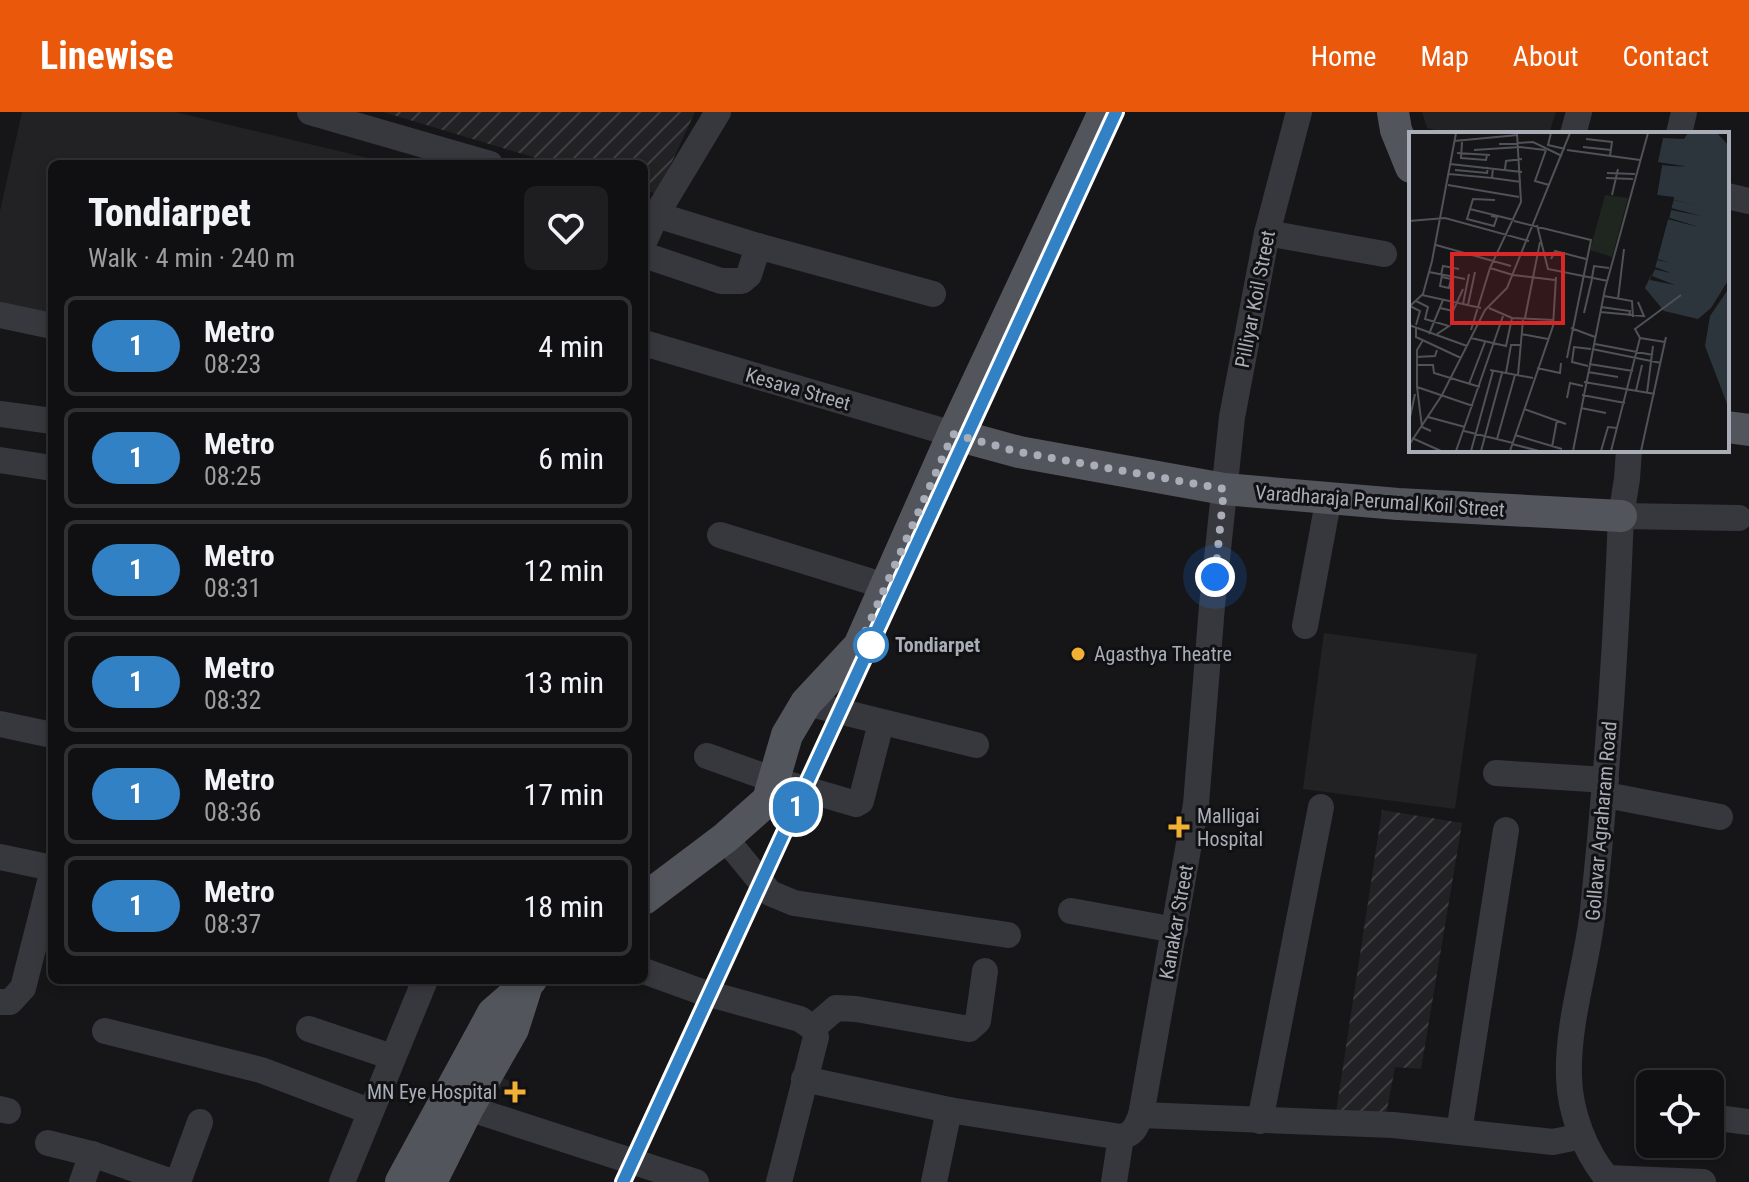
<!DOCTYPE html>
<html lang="en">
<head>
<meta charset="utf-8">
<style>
  :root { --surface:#101012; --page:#1e1e20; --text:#f1f3f6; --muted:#9c9d9f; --line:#303032; --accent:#ea580c }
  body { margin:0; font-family:"Roboto Condensed",sans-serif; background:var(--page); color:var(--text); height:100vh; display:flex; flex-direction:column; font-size:30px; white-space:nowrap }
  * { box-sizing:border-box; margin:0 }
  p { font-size:26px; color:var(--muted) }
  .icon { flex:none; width:44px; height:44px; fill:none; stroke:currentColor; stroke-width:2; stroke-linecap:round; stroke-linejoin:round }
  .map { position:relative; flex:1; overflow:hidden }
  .sheet { position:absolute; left:48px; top:48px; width:600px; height:824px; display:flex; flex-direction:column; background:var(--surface); border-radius:12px; box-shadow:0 4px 12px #0003,0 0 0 2px var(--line) }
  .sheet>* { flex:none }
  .badge { padding:0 16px; border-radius:26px; font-size:28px; line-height:52px }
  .tools { position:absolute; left:1636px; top:958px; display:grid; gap:16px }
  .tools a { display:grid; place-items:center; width:88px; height:88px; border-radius:12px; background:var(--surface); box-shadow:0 4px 12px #0003,0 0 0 2px var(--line); font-size:40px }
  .you { position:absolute; width:40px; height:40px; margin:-20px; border:6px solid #fff; border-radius:50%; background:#1a73e8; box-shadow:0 0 0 12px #1a73e833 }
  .map>.badge { position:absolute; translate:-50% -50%; box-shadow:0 0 0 4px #fff }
  .round { display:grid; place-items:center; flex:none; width:84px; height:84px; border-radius:12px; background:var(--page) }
  .overview { display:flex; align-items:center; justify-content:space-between; height:136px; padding:0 40px }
  h1 { font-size:38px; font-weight:800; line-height:60px }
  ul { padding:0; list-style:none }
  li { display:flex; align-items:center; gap:24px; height:100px; margin:0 16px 12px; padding:0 24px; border:4px solid var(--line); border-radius:12px }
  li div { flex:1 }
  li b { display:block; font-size:30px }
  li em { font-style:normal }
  li .badge { min-width:88px; font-weight:700; text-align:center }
  header { display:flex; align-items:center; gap:48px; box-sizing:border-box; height:112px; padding:0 40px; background:var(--accent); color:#fff }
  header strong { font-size:38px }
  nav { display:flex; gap:44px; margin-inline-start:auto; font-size:28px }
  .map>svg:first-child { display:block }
  .built { fill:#222225 }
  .industrial { fill:url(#industrial-furrows) }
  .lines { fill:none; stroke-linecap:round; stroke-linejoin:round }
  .minor { stroke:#37383d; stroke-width:26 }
  .major { stroke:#53555c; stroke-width:32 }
  .line-casing { stroke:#fff; stroke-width:18 }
  .line { stroke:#3281c4; stroke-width:12 }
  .walk { stroke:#a8adb8; stroke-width:8; stroke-dasharray:0 14.4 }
  .stop-dot { fill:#fff; stroke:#3281c4; stroke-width:4 }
  .poi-dot { fill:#f2b134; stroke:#111113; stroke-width:3 }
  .labels { text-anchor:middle; stroke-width:6; stroke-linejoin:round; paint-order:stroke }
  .street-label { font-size:20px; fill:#a8adb8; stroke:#111113 }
  .stop-label { font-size:20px; font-weight:bold; fill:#a8adb8; stroke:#111113; text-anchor:start }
  .poi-label { font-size:20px; fill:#a8adb8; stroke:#111113; text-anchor:start }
  .inset-road { fill:none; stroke:#505258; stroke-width:2 }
  .view { fill:#d62828; fill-opacity:0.15; stroke:#d62828; stroke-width:4 }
  .inset-edge { fill:none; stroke:#a8adb8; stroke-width:4 }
</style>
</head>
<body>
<header>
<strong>Linewise</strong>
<nav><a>Home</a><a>Map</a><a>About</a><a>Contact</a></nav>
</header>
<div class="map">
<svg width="1749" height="1070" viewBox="0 0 1749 1070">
  <defs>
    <pattern id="industrial-furrows" width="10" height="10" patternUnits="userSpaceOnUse" patternTransform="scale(2)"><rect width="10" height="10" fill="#222225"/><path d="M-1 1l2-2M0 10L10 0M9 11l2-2" fill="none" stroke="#3f3f43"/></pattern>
  </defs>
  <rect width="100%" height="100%" fill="#161618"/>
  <g class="built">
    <path d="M 22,0 L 175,0 L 393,52 L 52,52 L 52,210 L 0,198 L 0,99 Z"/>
    <path d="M 1422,0 L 1556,0 L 1549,22 L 1451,22 L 1427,16 Z"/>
    <path d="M 1324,521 L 1477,542 L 1455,697 L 1303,677 Z"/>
    <path d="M 498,964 L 524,975 L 520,985 L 492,974 Z"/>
  </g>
  <g class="industrial">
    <path d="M 383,0 L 695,0 L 657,82 L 644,78 L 644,52 L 556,52 Z"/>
    <path d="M 1382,698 L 1462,711 L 1421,957 L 1395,955 L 1385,1008 L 1335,1007 Z"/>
  </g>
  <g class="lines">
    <g class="minor">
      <path d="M 310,0 L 490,52"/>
      <path d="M 1573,22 L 1579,0"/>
      <path d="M 1679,22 L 1684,0"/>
      <path d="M 1727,84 L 1749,89"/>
      <path d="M 644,99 L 754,133 L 933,182"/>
      <path d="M 1267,121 L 1384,142"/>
      <path d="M 644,130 L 656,103 L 718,0"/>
      <path d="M 644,143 L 721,169 L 742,169 L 749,163 L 758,134"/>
      <path d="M 0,203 L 52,214"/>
      <path d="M 644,231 L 953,322"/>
      <path d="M 0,302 L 52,309"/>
      <path d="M 0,348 L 52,356"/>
      <path d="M 1621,404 L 1739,406"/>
      <path d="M 720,423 L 885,474"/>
      <path d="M 1305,514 L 1329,385"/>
      <path d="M 806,591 L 976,633"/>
      <path d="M 0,612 L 52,623"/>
      <path d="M 707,644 L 774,668 L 856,692 L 861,689 L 881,611"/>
      <path d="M 1496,661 L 1606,668"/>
      <path d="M 1606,683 L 1720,705"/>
      <path d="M 725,726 L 770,781 L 794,791 L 1008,823"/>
      <path d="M 0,745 L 52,756"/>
      <path d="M 1071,799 L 1175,818"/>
      <path d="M 644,859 L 699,879 L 800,907 L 813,916 L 816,925 L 779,1070"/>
      <path d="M 0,890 L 10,890 L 23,876 L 52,762"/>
      <path d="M 813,916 L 836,896 L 856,897 L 969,917 L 978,909 L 985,859"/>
      <path d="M 309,917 L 392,945"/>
      <path d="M 105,919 L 261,958 L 369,999"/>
      <path d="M 804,967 L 949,998 L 1121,1025 C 1134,1022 1136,1015 1141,1003 L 1196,692 L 1212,494 L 1232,305 L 1267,121 L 1299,0"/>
      <path d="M 468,996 L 696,1070"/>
      <path d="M 0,997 L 8,999"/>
      <path d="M 1141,1003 L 1393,1013 L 1553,1030 L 1582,1024"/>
      <path d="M 1710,1005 L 1749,1010"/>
      <path d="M 1260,1009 L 1321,695"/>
      <path d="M 1459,1020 L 1506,718"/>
      <path d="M 48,1031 L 92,1042 L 172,1070"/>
      <path d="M 1607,1066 L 1703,1070"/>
      <path d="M 82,1070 L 92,1042"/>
      <path d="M 178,1070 L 200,1010"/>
      <path d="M 342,1070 L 425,868"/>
      <path d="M 934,1070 L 949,998"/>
      <path d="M 1114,1070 L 1121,1025"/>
      <path d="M 1606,1070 L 1607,1066 C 1585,1040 1570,1000 1569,966 C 1567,909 1587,854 1593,798 C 1607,667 1616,536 1621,404 L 1627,367 L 1629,338"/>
    </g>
    <g class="major">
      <path d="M 1393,0 L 1396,18 L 1411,55"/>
      <path d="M 1727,315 L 1749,318"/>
      <path d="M 953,322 L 1019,340 L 1224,377 L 1398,392 L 1621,404"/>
      <path d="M 644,787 L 725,726 L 768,688 L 787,623 L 806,591 L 859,534 L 953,322 L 1104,0"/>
      <path d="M 401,1070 L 493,901 L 531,868"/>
      <path d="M 431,1070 L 468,996 L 513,917 L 527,873"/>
    </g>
  </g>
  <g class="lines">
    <defs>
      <path id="line" d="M 623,1070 L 1116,0"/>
    </defs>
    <use href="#line" class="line-casing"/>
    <use href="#line" class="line"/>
    <path class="walk" d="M 871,533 L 859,534 L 953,322 L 1019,340 L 1224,377 L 1215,465"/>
  </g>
  <circle class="stop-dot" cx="871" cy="533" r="16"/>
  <g class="poi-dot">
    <circle cx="1078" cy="542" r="8"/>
    <path d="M1175 703h8v8h8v8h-8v8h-8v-8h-8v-8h8z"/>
    <path d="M511 968h8v8h8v8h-8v8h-8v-8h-8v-8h8z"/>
  </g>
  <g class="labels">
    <g class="street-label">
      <text transform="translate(1255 187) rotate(-79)" y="7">Pilliyar Koil Street</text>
      <text transform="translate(798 277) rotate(16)" y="7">Kesava Street</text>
      <text transform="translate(1380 389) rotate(4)" y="7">Varadharaja Perumal Koil Street</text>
      <text transform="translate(1601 709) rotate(-85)" y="7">Gollavar Agraharam Road</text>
      <text transform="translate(1176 810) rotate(-80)" y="7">Kanakar Street</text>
    </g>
    <g class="stop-label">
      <text x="895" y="540">Tondiarpet</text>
    </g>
    <g class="poi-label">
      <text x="1094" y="549">Agasthya Theatre</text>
      <text x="1197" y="711">Malligai<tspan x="1197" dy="23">Hospital</tspan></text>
      <text x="497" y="987" text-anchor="end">MN Eye Hospital</text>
    </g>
  </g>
  <g transform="translate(1409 20)">
    <rect width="320" height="320" fill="#161618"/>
    <path d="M 196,63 L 219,66 L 203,125 L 181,118 Z" fill="#1e261f"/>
    <path d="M 279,1 L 308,1 L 320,14 L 320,147 L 302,176 L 289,187 L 255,179 L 236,156 L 245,137 L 262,141 L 246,136 L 259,87 L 290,95 L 260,86 L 265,65 L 248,63 L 253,33 L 277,35 L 249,30 L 254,6 L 275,7 ZM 320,156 L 320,277 L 296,214 L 301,184 Z" fill="#2c353c"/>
    <path d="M 252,31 L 277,34 L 253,33 L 248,63 L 288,74 L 265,68 L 262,76 L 293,84 L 262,78 L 260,86 L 290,95 L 259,87 L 248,127 L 262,131 L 248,128 L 246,135 L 262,141 L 246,137 L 243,144 L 266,153 L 241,148 L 263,71 L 247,65 Z" fill="#161618"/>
    <path class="inset-road" d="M 142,1 L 139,13 L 156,17M 177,7 L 203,10 L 201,24M 45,9 L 109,3M 53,10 L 52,26 L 77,28 L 78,23M 90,12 L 124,10 L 153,24M 111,15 L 136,18M 174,15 L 202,18M 65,18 L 111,15M 137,18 L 126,49 L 140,53M 158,18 L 231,28M 48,21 L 81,23M 41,32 L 113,40M 96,37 L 97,29 L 113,27M 46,38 L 78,41 L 79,35M 198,41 L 226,42M 40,42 L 83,46 L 84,36M 83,46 L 112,50M 197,46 L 224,47M 39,53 L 110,65M 203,63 L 209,37M 61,77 L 105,88M 82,84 L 88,85 L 85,94 L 58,87 L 64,67 L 86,68M 0,89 L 36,86 L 120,109M 105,89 L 182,108 L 158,226M 128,93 L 139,137 L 199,149M 27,113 L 102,134M 142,127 L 146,119 L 177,127M 81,136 L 104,143M 20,140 L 56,147M 32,143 L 34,134 L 50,137M 104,143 L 146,148M 33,145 L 42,147 L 40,156 L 31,154 L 33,143M 183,146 L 185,134 L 200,136M 13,163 L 72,176M 195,164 L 223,169 L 224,185M 209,167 L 215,117M 7,169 L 19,175 L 16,187 L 40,194 L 28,202M 54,172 L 60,142M 59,173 L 66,140M 1,174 L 11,179 L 7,193M 0,175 L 14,162 L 23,129 L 47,1M 192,175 L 221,179 L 220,184M 31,176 L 44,179 L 54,157M 80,176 L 103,186 L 144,188M 191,180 L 235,184 L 229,170M 175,181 L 183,147M 116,186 L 131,110M 0,193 L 58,214M 7,196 L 7,205 L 52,226M 162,196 L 186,205M 62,198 L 81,136 L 112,70 L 108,1M 20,202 L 34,168M 112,202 L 139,207M 62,206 L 97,214 L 103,186M 231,206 L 256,210M 14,208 L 8,218 L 8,255 L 13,295 L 22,299M 186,212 L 244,223M 183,217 L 252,231M 7,225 L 26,224 L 28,218M 180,232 L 224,239M 7,233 L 24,233 L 25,241 L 71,255M 179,234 L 163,230 L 165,215 L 182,217M 128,236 L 151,241 L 152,231M 81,238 L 124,246M 179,240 L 209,245M 97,241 L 102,213 L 111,213M 109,243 L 114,188M 175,250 L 246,262M 60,252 L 76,210M 8,255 L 64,274M 227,259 L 233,233M 238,261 L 244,214M 173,263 L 216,271M 158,266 L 161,251 L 174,254M 172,276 L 197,281M 115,277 L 157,292M 19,285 L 56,295M 0,290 L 6,262M 55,299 L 104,311M 106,303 L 153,317M 3,306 L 32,319M 88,307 L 106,243M 103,312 L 130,319M 0,313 L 33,263 L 76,178 L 98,156 L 161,1M 143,315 L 148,288M 47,319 L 94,184M 62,319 L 84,239M 72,319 L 93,241M 101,319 L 144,194 L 147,145M 164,319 L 196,157 L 239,1M 192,319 L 199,295 L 208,296M 202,319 L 231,206 L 226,197 L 272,163M 232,319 L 257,205"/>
    <path class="view" d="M 43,122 L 154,122 L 154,191 L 43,191 Z"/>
    <rect width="320" height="320" class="inset-edge"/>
  </g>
</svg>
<div class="tools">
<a><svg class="icon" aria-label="locate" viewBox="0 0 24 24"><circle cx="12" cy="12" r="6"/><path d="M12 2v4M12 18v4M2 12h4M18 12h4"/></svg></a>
</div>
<div class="you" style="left:1215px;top:465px"></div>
<b class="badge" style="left:796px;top:695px;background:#3281c4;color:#fff">1</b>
<section class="sheet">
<div class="overview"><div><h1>Tondiarpet</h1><p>Walk · 4 min · 240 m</p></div><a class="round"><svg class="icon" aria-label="heart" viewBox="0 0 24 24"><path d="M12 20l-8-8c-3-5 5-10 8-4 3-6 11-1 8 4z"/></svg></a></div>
<ul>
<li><span class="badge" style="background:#3281c4;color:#fff">1</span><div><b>Metro</b><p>08:23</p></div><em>4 min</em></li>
<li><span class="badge" style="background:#3281c4;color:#fff">1</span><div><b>Metro</b><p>08:25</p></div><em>6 min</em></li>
<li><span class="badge" style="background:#3281c4;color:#fff">1</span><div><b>Metro</b><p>08:31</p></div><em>12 min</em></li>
<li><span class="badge" style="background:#3281c4;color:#fff">1</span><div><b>Metro</b><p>08:32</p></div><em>13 min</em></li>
<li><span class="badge" style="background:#3281c4;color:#fff">1</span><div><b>Metro</b><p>08:36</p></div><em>17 min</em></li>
<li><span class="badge" style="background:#3281c4;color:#fff">1</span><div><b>Metro</b><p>08:37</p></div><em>18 min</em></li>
</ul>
</section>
</div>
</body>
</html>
